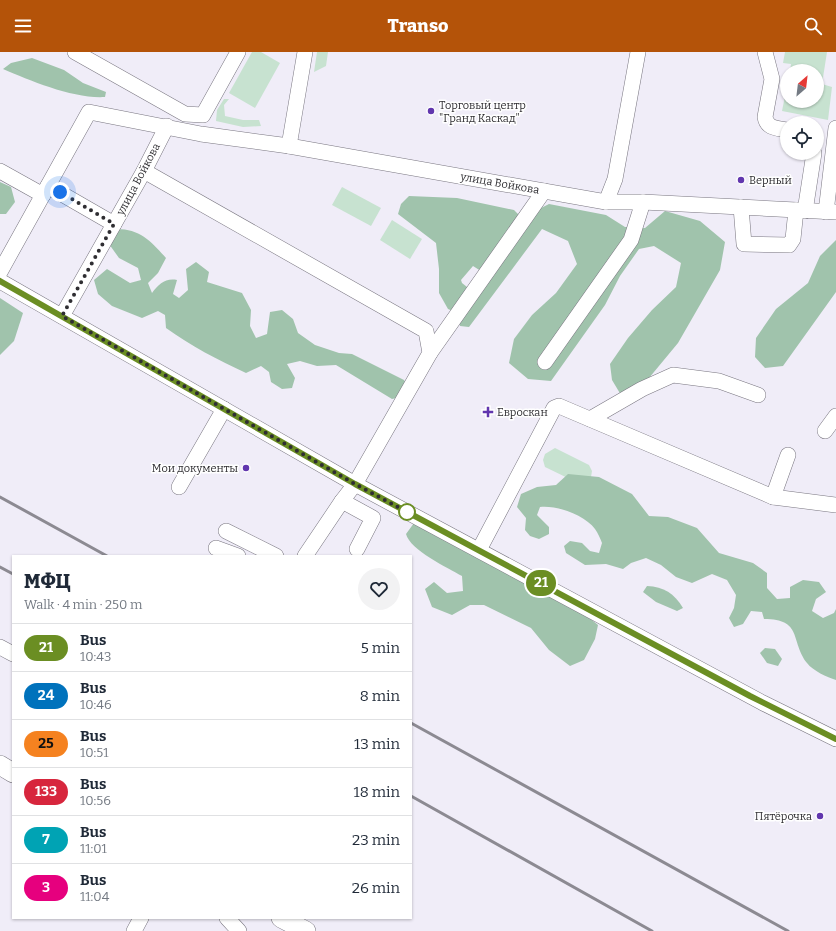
<!DOCTYPE html>
<html lang="en">
<head>
<meta charset="utf-8">
<style>
  :root { --surface:#fff; --page:#f2f2f3; --text:#1f2937; --muted:#747a83; --line:#e0e1e3; --accent:#b45309 }
  body { margin:0; font-family:Bitter,serif; background:var(--page); color:var(--text); height:100vh; display:flex; flex-direction:column; font-size:15px; white-space:nowrap }
  * { box-sizing:border-box; margin:0 }
  p { font-size:13px; color:var(--muted) }
  .icon { flex:none; width:22px; height:22px; fill:none; stroke:currentColor; stroke-width:2; stroke-linecap:round; stroke-linejoin:round }
  .map { position:relative; flex:1; overflow:hidden }
  .details { position:absolute; left:12px; top:503px; width:400px; height:364px; display:flex; flex-direction:column; background:var(--surface); border-radius:0px; box-shadow:0 1px 3px #0004 }
  .details>* { flex:none }
  .badge { padding:0 8px; border-radius:13px; font-size:14px; line-height:26px }
  .needle { width:26px; rotate:28deg }
  .controls { position:absolute; left:780px; top:12px; display:grid; gap:8px }
  .controls a { display:grid; place-items:center; width:44px; height:44px; border-radius:50%; background:var(--surface); box-shadow:0 1px 3px #0004; font-size:20px }
  .you { position:absolute; width:20px; height:20px; margin:-10px; border:3px solid #fff; border-radius:50%; background:#1a73e8; box-shadow:0 0 0 6px #1a73e833 }
  .map>.badge { position:absolute; translate:-50% -50%; box-shadow:0 0 0 2px #fff }
  .round { display:grid; place-items:center; flex:none; width:42px; height:42px; border-radius:21px; background:var(--page) }
  .head { display:flex; align-items:center; justify-content:space-between; height:68px; padding:0 12px }
  h1 { font-size:19px; font-weight:800; line-height:30px }
  ul { padding:0; list-style:none }
  li { display:flex; align-items:center; gap:12px; height:48px; padding:0 12px; border-top:1px solid var(--line) }
  li div { flex:1 }
  li b { display:block; font-size:15px }
  li em { font-style:normal }
  li .badge { min-width:44px; font-weight:700; text-align:center }
  header { display:flex; justify-content:space-between; align-items:center; height:52px; padding:0 12px; background:var(--accent); color:#fff; font-size:18px; font-weight:800 }
  .map>svg:first-child { display:block }
  .green { fill:#c7e2d0 }
  .forest { fill:#a0c3ac }
  .lines { fill:none; stroke-linecap:round; stroke-linejoin:round }
  .minor-casing { stroke:#797680; stroke-width:16 }
  .major-casing { stroke:#797680; stroke-width:20 }
  .minor { stroke:#fff; stroke-width:15 }
  .major { stroke:#fff; stroke-width:19 }
  .rail { stroke:#8c8a92; stroke-width:3 }
  .line-casing { stroke:#fff; stroke-width:9 }
  .line { stroke:#6b8e23; stroke-width:6 }
  .walk { stroke:#2f2e32; stroke-width:4; stroke-dasharray:0 7.2 }
  .poi-dot { fill:#6136ae; stroke:#fff; stroke-width:1.5 }
  .stop-dot { fill:#fff; stroke:#6b8e23; stroke-width:2 }
  .labels { text-anchor:middle; stroke-width:3; stroke-linejoin:round; paint-order:stroke }
  .poi-label { font-size:11px; fill:#2f2e32; stroke:#fff; text-anchor:start }
  .street-label { font-size:11px; fill:#2f2e32; stroke:#fff }
</style>
</head>
<body>
<header><svg class="icon" aria-label="menu" viewBox="0 0 24 24"><path d="M4 6h16M4 12h16M4 18h16"/></svg>Transo<svg class="icon" aria-label="search" viewBox="0 0 24 24"><circle cx="10" cy="10" r="6"/><path d="M15 15l6 6"/></svg></header>
<div class="map">
<svg width="836" height="879" viewBox="0 0 836 879">
  <rect width="100%" height="100%" fill="#f0edf8"/>
  <g class="green">
    <path d="M 252,0 L 261,0 L 280,11 L 255,56 L 229,41 Z"/>
    <path d="M 317,0 L 328,0 L 326,14 L 314,20 Z"/>
    <path d="M 785,0 L 827,0 L 822,32 L 832,35 L 828,68 L 782,59 L 787,34 L 787,49 L 817,49 L 817,19 L 790,19 L 791,12 L 783,11 Z"/>
    <path d="M 224,47 L 229,47 L 224,53 L 225,64 L 243,68 L 259,68 L 261,74 L 243,75 L 216,69 L 217,58 Z"/>
    <path d="M 342,135 L 381,156 L 371,174 L 332,153 Z"/>
    <path d="M 392,168 L 422,187 L 410,207 L 380,188 Z"/>
    <path d="M 555,396 L 589,413 L 592,419 L 591,425 L 580,432 L 545,415 L 543,408 L 545,402 Z"/>
  </g>
  <g class="forest">
    <path d="M 32,6 L 64,18 L 83,31 L 106,40 L 105,45 C 74,47 31,29 3,17 L 11,11 Z"/>
    <path d="M 0,130 L 11,135 L 15,150 L 6,162 L 0,162 Z"/>
    <path d="M 409,144 L 457,146 L 514,158 L 521,165 L 484,221 L 473,214 L 461,228 L 462,231 L 472,239 L 455,260 L 448,257 L 439,241 L 439,217 L 436,191 L 398,162 L 401,152 Z"/>
    <path d="M 549,152 L 606,163 L 625,175 L 645,176 L 665,159 L 700,169 L 725,190 L 720,218 L 678,291 L 649,326 L 621,343 L 612,328 L 610,312 L 628,286 L 652,258 L 676,235 L 681,211 L 654,194 L 639,197 L 620,224 L 605,253 L 551,329 L 528,327 L 509,311 L 514,287 L 532,263 L 556,241 L 577,212 L 568,189 L 542,177 L 469,275 L 460,274 L 458,264 L 535,159 Z"/>
    <path d="M 117,177 C 140,177 152,190 166,206 L 158,221 L 148,231 L 152,241 C 159,232 165,226 177,228 L 173,242 L 179,246 L 188,238 L 186,217 L 196,210 L 209,220 L 207,230 L 242,241 L 251,258 L 250,274 L 256,286 L 267,282 L 270,260 L 282,258 L 293,267 L 298,281 L 315,293 L 339,301 L 352,302 L 404,328 L 408,335 L 401,345 L 392,347 L 336,313 L 317,314 L 300,309 L 287,312 L 295,326 L 292,336 L 282,337 L 271,330 L 269,320 L 261,314 L 246,321 C 218,308 191,294 166,276 L 165,263 L 158,259 L 142,266 L 112,254 L 98,242 L 94,228 L 107,217 L 130,231 L 141,228 L 138,216 L 119,206 L 109,192 Z"/>
    <path d="M 836,188 L 836,240 L 783,314 L 765,316 L 755,305 L 756,286 L 776,257 L 808,231 L 820,204 Z"/>
    <path d="M 0,246 L 23,261 L 14,289 L 0,303 Z"/>
    <path d="M 568,422 L 599,425 L 632,442 L 649,464 L 668,465 L 697,476 L 719,501 L 753,511 L 767,521 L 767,536 L 777,547 L 790,546 L 790,535 L 803,528 L 819,530 L 826,540 L 816,547 L 812,559 L 823,566 L 834,561 L 836,557 L 836,628 C 827,625 813,619 807,611 C 790,589 803,567 764,567 L 762,560 L 751,559 L 743,572 L 734,575 L 729,566 L 734,556 L 736,543 L 727,528 L 712,522 L 692,531 L 676,525 L 661,513 L 646,506 L 631,511 L 623,517 L 606,512 L 585,513 L 566,501 L 564,494 L 570,489 L 582,491 L 590,499 L 599,501 L 602,491 C 600,486 598,481 595,477 C 585,463 556,453 540,455 L 537,463 L 549,475 L 549,482 L 539,487 L 530,484 L 525,478 L 526,466 L 517,455 L 521,442 L 537,435 L 556,433 Z"/>
    <path d="M 414,471 L 576,555 L 598,573 L 595,587 L 584,608 L 570,614 L 549,598 L 531,576 L 484,553 L 470,553 L 452,563 L 432,555 L 425,537 L 434,530 L 447,541 L 463,539 L 462,524 C 448,516 410,498 406,482 Z"/>
    <path d="M 647,534 C 664,535 674,541 683,556 L 677,559 L 656,550 L 643,540 Z"/>
    <path d="M 765,596 L 775,597 L 782,607 L 778,614 L 767,611 L 760,601 Z"/>
  </g>
  <g class="lines">
    <defs>
      <g id="minor">
        <path d="M 75,0 L 185,62 L 203,63 L 238,0"/>
        <path d="M 765,0 L 772,27 L 765,65 C 767,77 777,76 787,78"/>
        <path d="M 289,94 L 305,0"/>
        <path d="M 0,119 L 43,143"/>
        <path d="M 144,119 L 426,279 L 430,301 L 355,432 L 342,449 L 305,504"/>
        <path d="M 48,134 L 114,172"/>
        <path d="M 606,150 L 615,127 L 638,0"/>
        <path d="M 741,155 L 744,192 L 789,193 L 793,187 L 796,158"/>
        <path d="M 805,159 L 814,101"/>
        <path d="M 826,160 L 836,76"/>
        <path d="M 0,220 L 89,60 L 201,82 L 289,94 L 606,150 L 643,150 L 836,160"/>
        <path d="M 0,229 L 355,432 L 763,651 L 836,687"/>
        <path d="M 62,264 L 144,119 L 167,74"/>
        <path d="M 430,301 L 544,139"/>
        <path d="M 545,310 L 631,188 L 643,150"/>
        <path d="M 590,367 L 642,337 L 673,323 L 719,329 L 758,343"/>
        <path d="M 825,379 L 836,364"/>
        <path d="M 179,435 L 224,357"/>
        <path d="M 773,445 L 788,403"/>
        <path d="M 342,449 L 373,466 L 357,497"/>
        <path d="M 226,479 L 276,504"/>
        <path d="M 216,496 L 238,504"/>
        <path d="M 479,498 L 554,356 L 559,354 L 773,445 L 836,453"/>
        <path d="M 0,595 L 13,602"/>
        <path d="M 227,866 L 239,879"/>
        <path d="M 134,879 L 141,866"/>
      </g>
      <g id="major">
        <path d="M 0,713 L 13,721"/>
        <path d="M 281,866 L 306,879"/>
      </g>
    </defs>
    <use href="#minor" class="minor-casing"/>
    <use href="#major" class="major-casing"/>
    <use href="#minor" class="minor"/>
    <use href="#major" class="major"/>
    <g class="rail">
      <path d="M 0,445 L 107,504"/>
      <path d="M 0,515 L 13,522"/>
      <path d="M 411,671 L 788,879"/>
      <path d="M 411,744 L 652,879"/>
    </g>
  </g>
  <g class="lines">
    <defs>
      <path id="line" d="M 0,229 L 355,432 L 750,644 L 836,687"/>
    </defs>
    <use href="#line" class="line-casing"/>
    <use href="#line" class="line"/>
    <path class="walk" d="M 60,140 L 114,172 L 62,264 L 355,432 L 409,461 L 407,460"/>
  </g>
  <g class="poi-dot">
    <circle cx="431" cy="59" r="4"/>
    <circle cx="741" cy="128" r="4"/>
    <path d="M486 354h4v4h4v4h-4v4h-4v-4h-4v-4h4z"/>
    <circle cx="246" cy="416" r="4"/>
    <circle cx="820" cy="764" r="4"/>
  </g>
  <circle class="stop-dot" cx="407" cy="460" r="8"/>
  <g class="labels">
    <g class="poi-label">
      <text x="439" y="57">Торговый центр<tspan x="439" dy="13">"Гранд Каскад"</tspan></text>
      <text x="749" y="132">Верный</text>
      <text x="497" y="364">Евроскан</text>
      <text x="238" y="420" text-anchor="end">Мои документы</text>
      <text x="812" y="768" text-anchor="end">Пятёрочка</text>
    </g>
    <g class="street-label">
      <text transform="translate(138 127) rotate(-62)" y="4">улица Войкова</text>
      <text transform="translate(500 131) rotate(10)" y="4">улица Войкова</text>
    </g>
  </g>
</svg>
<div class="controls">
<a><svg class="needle" viewBox="-14 -14 28 28"><path d="M0-13l5 13h-10z" fill="#e53935"/><path d="M0 13l5-13h-10z" fill="#747a83"/></svg></a>
<a><svg class="icon" aria-label="locate" viewBox="0 0 24 24"><circle cx="12" cy="12" r="6"/><path d="M12 2v4M12 18v4M2 12h4M18 12h4"/></svg></a>
</div>
<div class="you" style="left:60px;top:140px"></div>
<b class="badge" style="left:541px;top:531px;background:#6b8e23;color:#fff">21</b>
<section class="details">
<div class="head"><div><h1>МФЦ</h1><p>Walk · 4 min · 250 m</p></div><a class="round"><svg class="icon" aria-label="heart" viewBox="0 0 24 24"><path d="M12 20l-8-8c-3-5 5-10 8-4 3-6 11-1 8 4z"/></svg></a></div>
<ul>
<li><span class="badge" style="background:#6b8e23;color:#fff">21</span><div><b>Bus</b><p>10:43</p></div><em>5 min</em></li>
<li><span class="badge" style="background:#0072bc;color:#fff">24</span><div><b>Bus</b><p>10:46</p></div><em>8 min</em></li>
<li><span class="badge" style="background:#f58220;color:#111">25</span><div><b>Bus</b><p>10:51</p></div><em>13 min</em></li>
<li><span class="badge" style="background:#d7263d;color:#fff">133</span><div><b>Bus</b><p>10:56</p></div><em>18 min</em></li>
<li><span class="badge" style="background:#00a3b4;color:#fff">7</span><div><b>Bus</b><p>11:01</p></div><em>23 min</em></li>
<li><span class="badge" style="background:#e6007e;color:#fff">3</span><div><b>Bus</b><p>11:04</p></div><em>26 min</em></li>
</ul>
</section>
</div>
</body>
</html>
